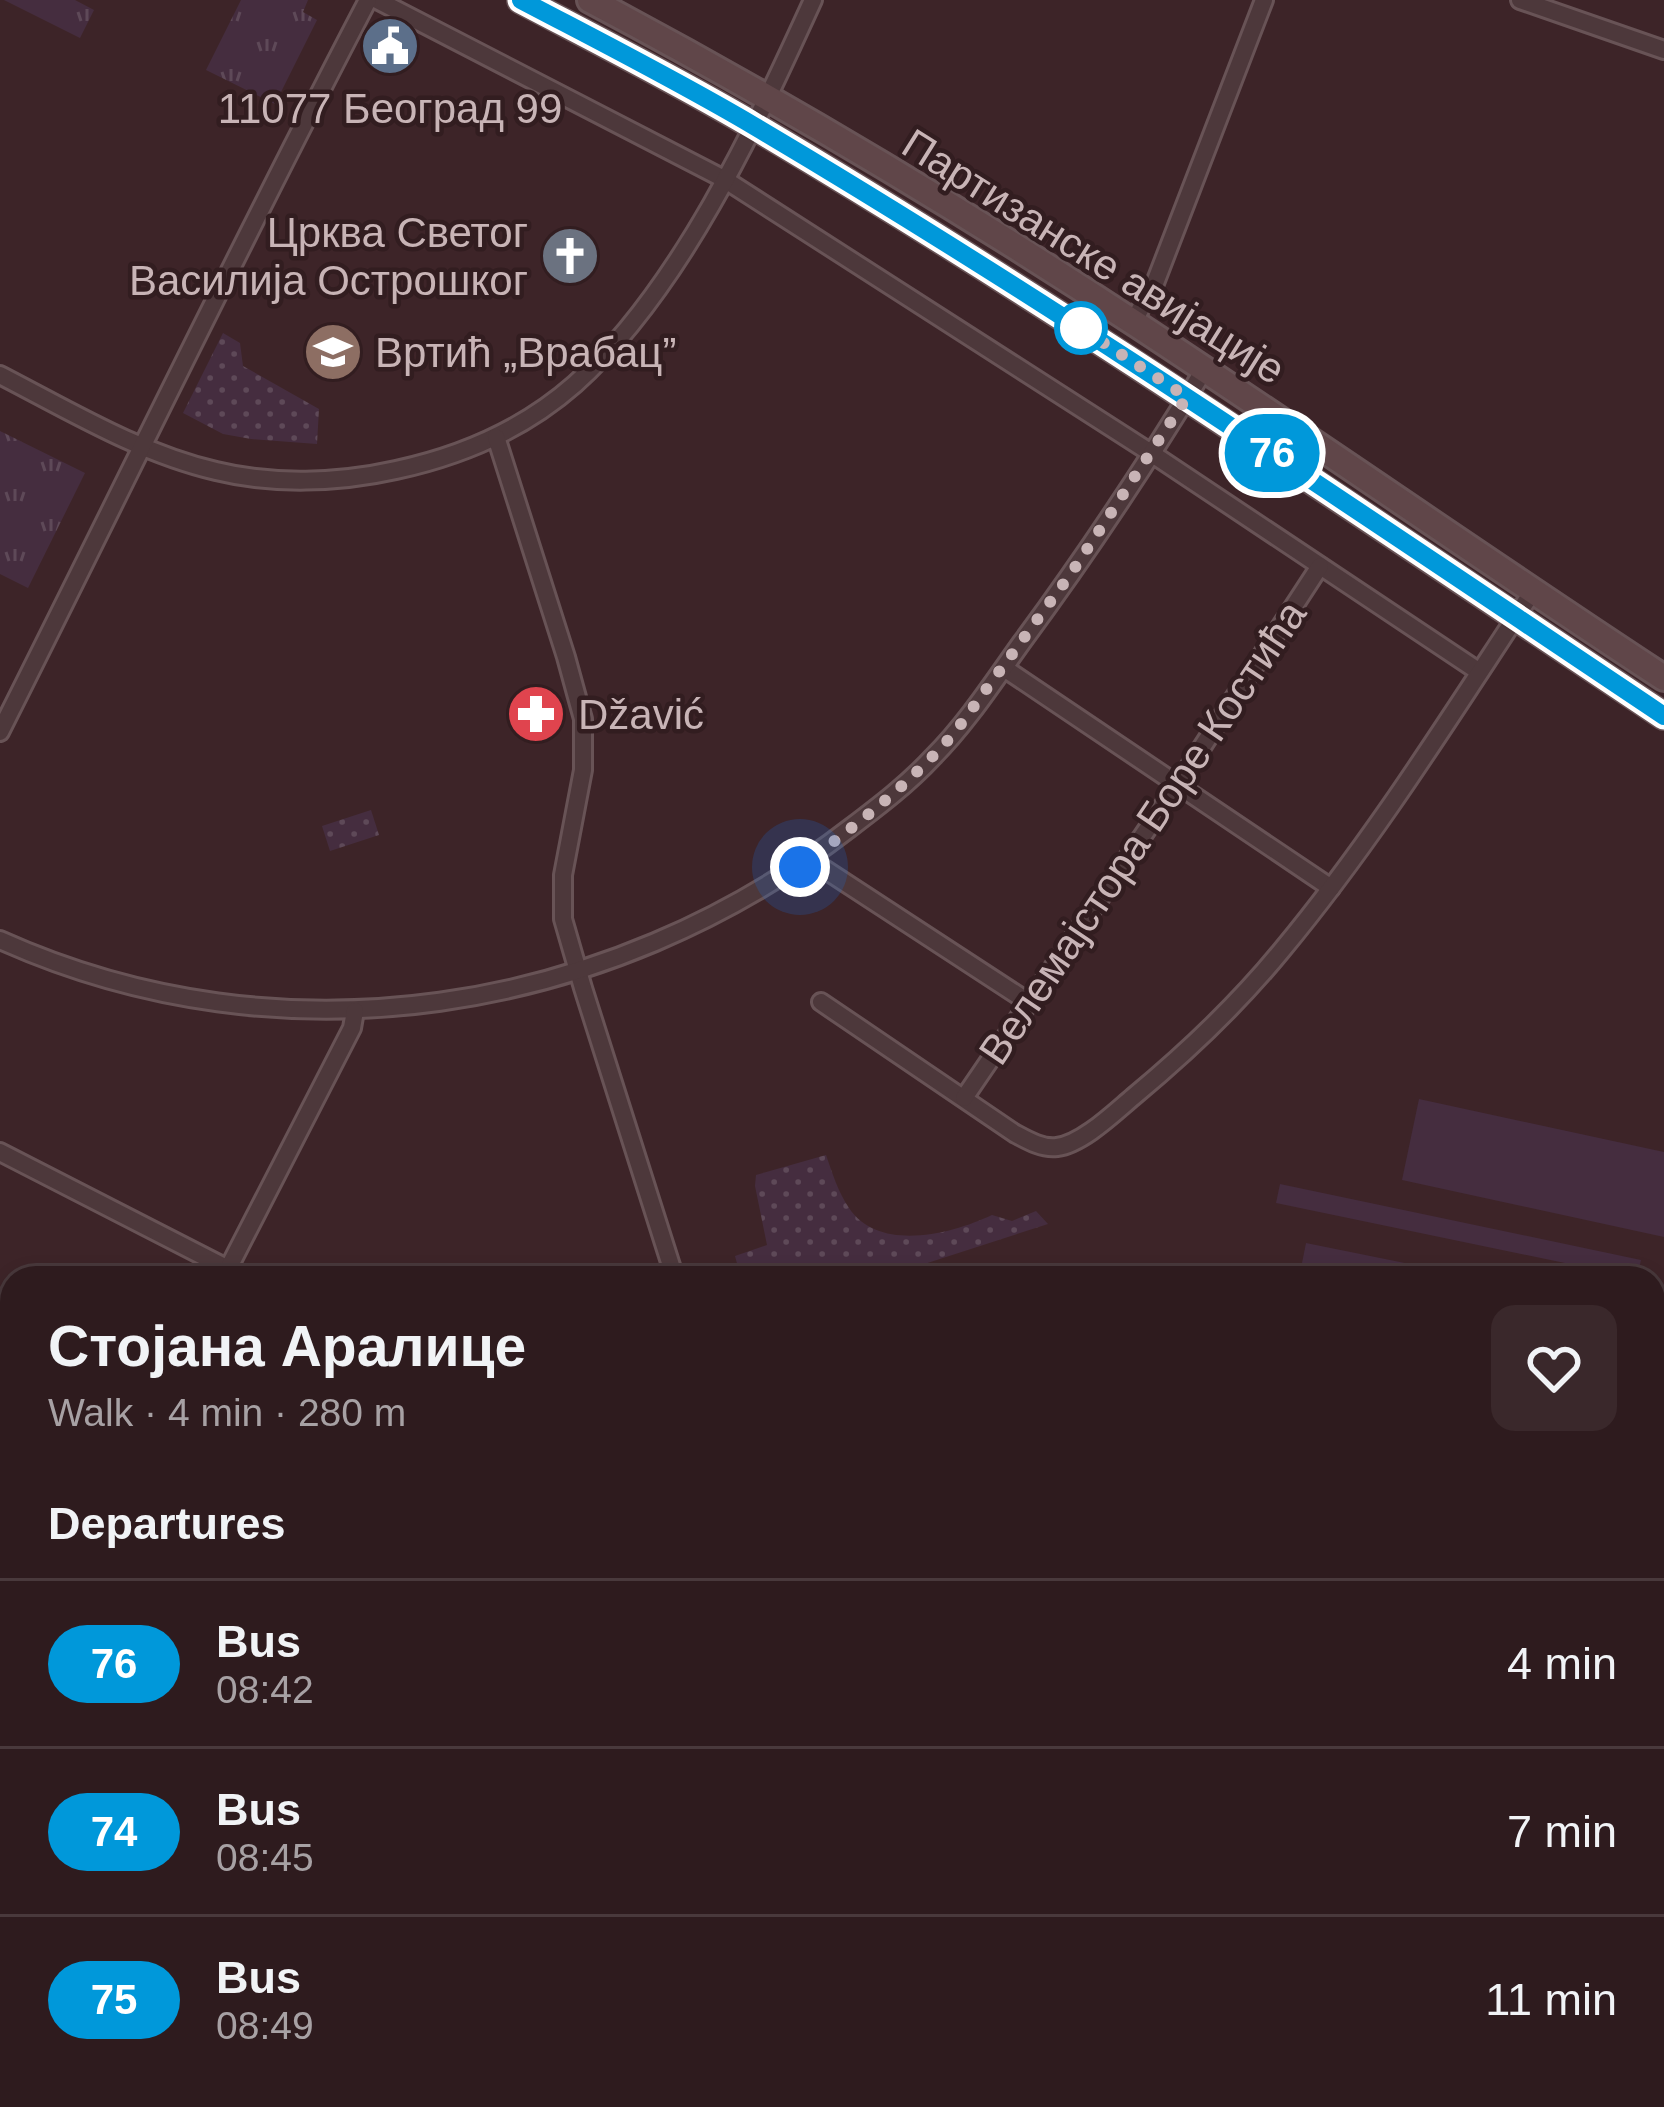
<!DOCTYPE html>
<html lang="en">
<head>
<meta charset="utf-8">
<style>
  :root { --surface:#2e1b1e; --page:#3a282b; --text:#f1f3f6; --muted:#a7a1a4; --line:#49393c }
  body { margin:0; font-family:Helvetica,sans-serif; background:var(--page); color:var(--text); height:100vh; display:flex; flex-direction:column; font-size:45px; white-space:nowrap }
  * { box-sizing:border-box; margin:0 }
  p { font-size:39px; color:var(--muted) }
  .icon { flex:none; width:66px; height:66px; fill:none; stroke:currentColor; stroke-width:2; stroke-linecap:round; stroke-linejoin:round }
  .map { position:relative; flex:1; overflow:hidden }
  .sheet { position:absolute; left:0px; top:1266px; width:1665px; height:843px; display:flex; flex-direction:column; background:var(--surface); border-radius:36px 36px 0 0; box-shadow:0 6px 18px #0003,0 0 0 3px var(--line) }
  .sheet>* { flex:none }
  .badge { padding:0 24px; border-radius:39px; font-size:42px; line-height:78px }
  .you { position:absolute; width:60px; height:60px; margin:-30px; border:9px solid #fff; border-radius:50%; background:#1a73e8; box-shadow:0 0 0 18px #1a73e833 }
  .map>.badge { position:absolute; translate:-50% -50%; box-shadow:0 0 0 6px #fff }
  h2 { padding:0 48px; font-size:45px; line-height:108px }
  .round { display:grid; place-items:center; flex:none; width:126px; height:126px; border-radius:24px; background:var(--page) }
  .summary { display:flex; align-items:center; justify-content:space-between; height:204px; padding:0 48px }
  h1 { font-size:57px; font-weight:800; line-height:90px }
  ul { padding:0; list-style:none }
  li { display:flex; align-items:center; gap:36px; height:168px; padding:0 48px; border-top:3px solid var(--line) }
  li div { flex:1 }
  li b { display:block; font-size:45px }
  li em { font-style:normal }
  li .badge { min-width:132px; font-weight:700; text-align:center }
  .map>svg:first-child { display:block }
  .grass { fill:url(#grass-tufts) }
  .forest { fill:url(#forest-crowns) }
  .park { fill:url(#park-dots) }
  .pitch { fill:#452d3f }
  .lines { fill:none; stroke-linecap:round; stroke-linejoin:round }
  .street-casing { stroke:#685356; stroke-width:22 }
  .secondary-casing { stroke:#685356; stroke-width:30 }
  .highway-casing { stroke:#554043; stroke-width:36 }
  .street { stroke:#4d383b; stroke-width:16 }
  .secondary { stroke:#604649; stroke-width:24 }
  .highway { stroke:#55736f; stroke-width:30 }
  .line-casing { stroke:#fff; stroke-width:27 }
  .line { stroke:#0098da; stroke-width:18 }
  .walk { stroke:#c8b4b6; stroke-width:12; stroke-dasharray:0 21.6 }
  .stop-dot { fill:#fff; stroke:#0098da; stroke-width:6 }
  .labels { text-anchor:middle; stroke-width:9; stroke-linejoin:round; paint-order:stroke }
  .poi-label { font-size:42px; fill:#c8b4b6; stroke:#321d20; text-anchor:start }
  .street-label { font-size:42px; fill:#c8b4b6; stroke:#321d20 }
</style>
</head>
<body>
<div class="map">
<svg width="1664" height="2107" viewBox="0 0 1664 2107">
  <defs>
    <pattern id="grass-tufts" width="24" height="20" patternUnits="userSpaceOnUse" patternTransform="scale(3)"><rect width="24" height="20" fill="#452d3f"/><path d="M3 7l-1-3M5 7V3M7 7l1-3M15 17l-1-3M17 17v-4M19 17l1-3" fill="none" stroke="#5e4958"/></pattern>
    <pattern id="forest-crowns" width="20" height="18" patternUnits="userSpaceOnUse" patternTransform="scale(3)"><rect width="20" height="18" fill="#452d3f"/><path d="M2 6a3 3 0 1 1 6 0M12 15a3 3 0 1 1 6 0" fill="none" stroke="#5e4958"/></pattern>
    <pattern id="park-dots" width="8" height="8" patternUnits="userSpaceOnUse" patternTransform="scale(3)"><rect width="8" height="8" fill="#452d3f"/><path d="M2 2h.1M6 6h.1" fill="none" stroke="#5e4958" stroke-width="1.8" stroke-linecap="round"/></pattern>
  </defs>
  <rect width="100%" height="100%" fill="#3d2428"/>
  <g class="grass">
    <path d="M 4,0 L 75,0 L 94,10 L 80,38 Z"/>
    <path d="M 241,0 L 308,0 L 303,12 L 317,20 L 275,104 L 206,70 Z"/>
    <path d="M 0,431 L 85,473 L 28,588 L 0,574 Z"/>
  </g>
  <path class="forest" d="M 1664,1613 L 1664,1751 L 1653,1767 L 1653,1627 Z"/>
  <g class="park">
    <path d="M 223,333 L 240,343 L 243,366 L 319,409 L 317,444 L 251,439 L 223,434 L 183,413 Z"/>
    <path d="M 371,810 L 379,835 L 330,851 L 322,826 Z"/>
    <path d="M 826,1155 C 832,1172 838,1192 849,1208 C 879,1253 952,1234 992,1215 L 1012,1221 L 1036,1211 L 1048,1224 L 881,1278 L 741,1278 L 735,1256 L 767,1245 L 755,1186 L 756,1175 Z"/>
    <path d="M 0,1367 L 12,1371 L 12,1581 L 0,1578 Z"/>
  </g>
  <g class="pitch">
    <path d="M 1419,1099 L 1664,1152 L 1664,1237 L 1402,1180 Z"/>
    <path d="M 1280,1184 L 1641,1260 L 1637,1278 L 1276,1203 Z"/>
    <path d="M 1306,1243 L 1479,1278 L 1299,1278 Z"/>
  </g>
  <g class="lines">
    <defs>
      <g id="street">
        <path d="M 377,0 L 724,179 L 1151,453 L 1478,671"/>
        <path d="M 1520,0 L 1664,50"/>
        <path d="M 1133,322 L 1155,283 L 1264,0"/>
        <path d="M 0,375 C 70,411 139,453 216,471 C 273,485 338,483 396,470 C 461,456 524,429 575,384 C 680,290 755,127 813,0"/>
        <path d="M 496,437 L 566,657 L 583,719 L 583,770 L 563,875 L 563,919 L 583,988 L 675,1278"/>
        <path d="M 1004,668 L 1331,888"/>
        <path d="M 0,732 C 123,488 241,242 368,0"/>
        <path d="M 809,859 L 1028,1002"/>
        <path d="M 0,940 C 282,1067 608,1015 850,828 C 879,806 908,784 933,757 C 967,723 994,681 1022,642 C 1087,554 1147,463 1204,370"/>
        <path d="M 821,1002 L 1014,1133 C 1027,1140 1042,1149 1057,1147 C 1082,1144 1114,1113 1133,1097 C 1186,1053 1238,1004 1282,950 C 1375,838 1453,712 1533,591"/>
        <path d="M 964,1098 L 1178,784 L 1320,566"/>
        <path d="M 0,1152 L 246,1278"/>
        <path d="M 228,1269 L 352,1028 L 355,1011"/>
        <path d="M 0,1352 L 12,1355"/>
      </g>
      <g id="secondary">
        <path d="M 521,0 C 599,41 678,81 754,126 C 1065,310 1363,516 1664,716"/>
        <path d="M 590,0 C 777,99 959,208 1136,324 C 1313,440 1487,562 1664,678"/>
        <path d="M 0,1949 L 12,1951"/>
        <path d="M 0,1984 L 12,1986"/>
        <path d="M 0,2010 L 12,2023"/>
        <path d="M 515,2097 L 556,2107"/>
        <path d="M 651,2097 L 695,2107"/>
        <path d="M 35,2107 L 42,2097"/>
        <path d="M 110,2107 L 116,2097"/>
        <path d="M 133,2107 L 144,2097"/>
      </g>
      <g id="highway">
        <path d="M 1653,1853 L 1664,1836"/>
        <path d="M 1653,1915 L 1664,1899"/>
        <path d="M 1487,2107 L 1493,2097"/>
        <path d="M 1524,2107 L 1531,2097"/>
      </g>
    </defs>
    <use href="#street" class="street-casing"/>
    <use href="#secondary" class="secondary-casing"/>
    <use href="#highway" class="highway-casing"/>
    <use href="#street" class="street"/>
    <use href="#secondary" class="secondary"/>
    <use href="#highway" class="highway"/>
  </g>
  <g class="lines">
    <defs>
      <path id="line" d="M 521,0 C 599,41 678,81 754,126 C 1065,310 1363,515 1664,716"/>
    </defs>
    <use href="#line" class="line-casing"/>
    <use href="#line" class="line"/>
    <path class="walk" d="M 800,867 C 855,826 910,784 955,732 L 1072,572 L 1187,397 L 1067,319 L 1081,328"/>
  </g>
  <defs>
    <symbol id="civic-disc" viewBox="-11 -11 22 22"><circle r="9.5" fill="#5c6f8a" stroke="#321d20"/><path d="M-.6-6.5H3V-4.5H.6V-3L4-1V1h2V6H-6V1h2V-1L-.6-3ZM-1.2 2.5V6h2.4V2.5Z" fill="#fff"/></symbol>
    <symbol id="church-disc" viewBox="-11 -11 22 22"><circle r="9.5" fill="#6b7280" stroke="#321d20"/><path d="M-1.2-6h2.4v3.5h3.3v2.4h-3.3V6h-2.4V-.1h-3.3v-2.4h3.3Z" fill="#fff"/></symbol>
    <symbol id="school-disc" viewBox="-11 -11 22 22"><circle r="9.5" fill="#8d6e63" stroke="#321d20"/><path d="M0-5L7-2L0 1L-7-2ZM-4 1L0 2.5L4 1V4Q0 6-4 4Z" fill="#fff"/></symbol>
    <symbol id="pharmacy-disc" viewBox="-11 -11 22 22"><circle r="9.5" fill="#e0444e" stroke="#321d20"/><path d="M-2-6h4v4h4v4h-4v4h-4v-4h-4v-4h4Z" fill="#fff"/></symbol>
  </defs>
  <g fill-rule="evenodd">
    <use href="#civic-disc" x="357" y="13" width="66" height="66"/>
    <use href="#church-disc" x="537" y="223" width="66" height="66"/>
    <use href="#school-disc" x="300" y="319" width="66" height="66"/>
    <use href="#pharmacy-disc" x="503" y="681" width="66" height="66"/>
  </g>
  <circle class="stop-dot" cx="1081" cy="328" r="24"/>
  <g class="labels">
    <g class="poi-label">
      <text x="390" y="123" text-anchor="middle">11077 Београд 99</text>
      <text x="528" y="247" text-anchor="end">Црква Светог<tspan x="528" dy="48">Василија Острошког</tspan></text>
      <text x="375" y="367">Вртић „Врабац”</text>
      <text x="578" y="729">Džavić</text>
    </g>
    <g class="street-label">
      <text transform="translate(1094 256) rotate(32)" y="15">Партизанске авијације</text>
      <text transform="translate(1142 832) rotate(-56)" y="15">Велемајстора Боре Костића</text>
    </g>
  </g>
</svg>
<div class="you" style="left:800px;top:867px"></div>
<b class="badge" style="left:1272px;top:453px;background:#0098da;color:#fff">76</b>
<section class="sheet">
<div class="summary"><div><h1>Стојана Аралице</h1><p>Walk · 4 min · 280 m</p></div><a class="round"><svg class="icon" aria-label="heart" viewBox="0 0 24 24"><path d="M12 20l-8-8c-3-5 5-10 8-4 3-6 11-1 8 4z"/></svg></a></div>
<h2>Departures</h2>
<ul>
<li><span class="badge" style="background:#0098da;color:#fff">76</span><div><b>Bus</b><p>08:42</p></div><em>4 min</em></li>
<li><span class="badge" style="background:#0098da;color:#fff">74</span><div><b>Bus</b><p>08:45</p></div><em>7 min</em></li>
<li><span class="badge" style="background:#0098da;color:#fff">75</span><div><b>Bus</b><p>08:49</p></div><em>11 min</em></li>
</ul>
</section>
</div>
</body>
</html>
